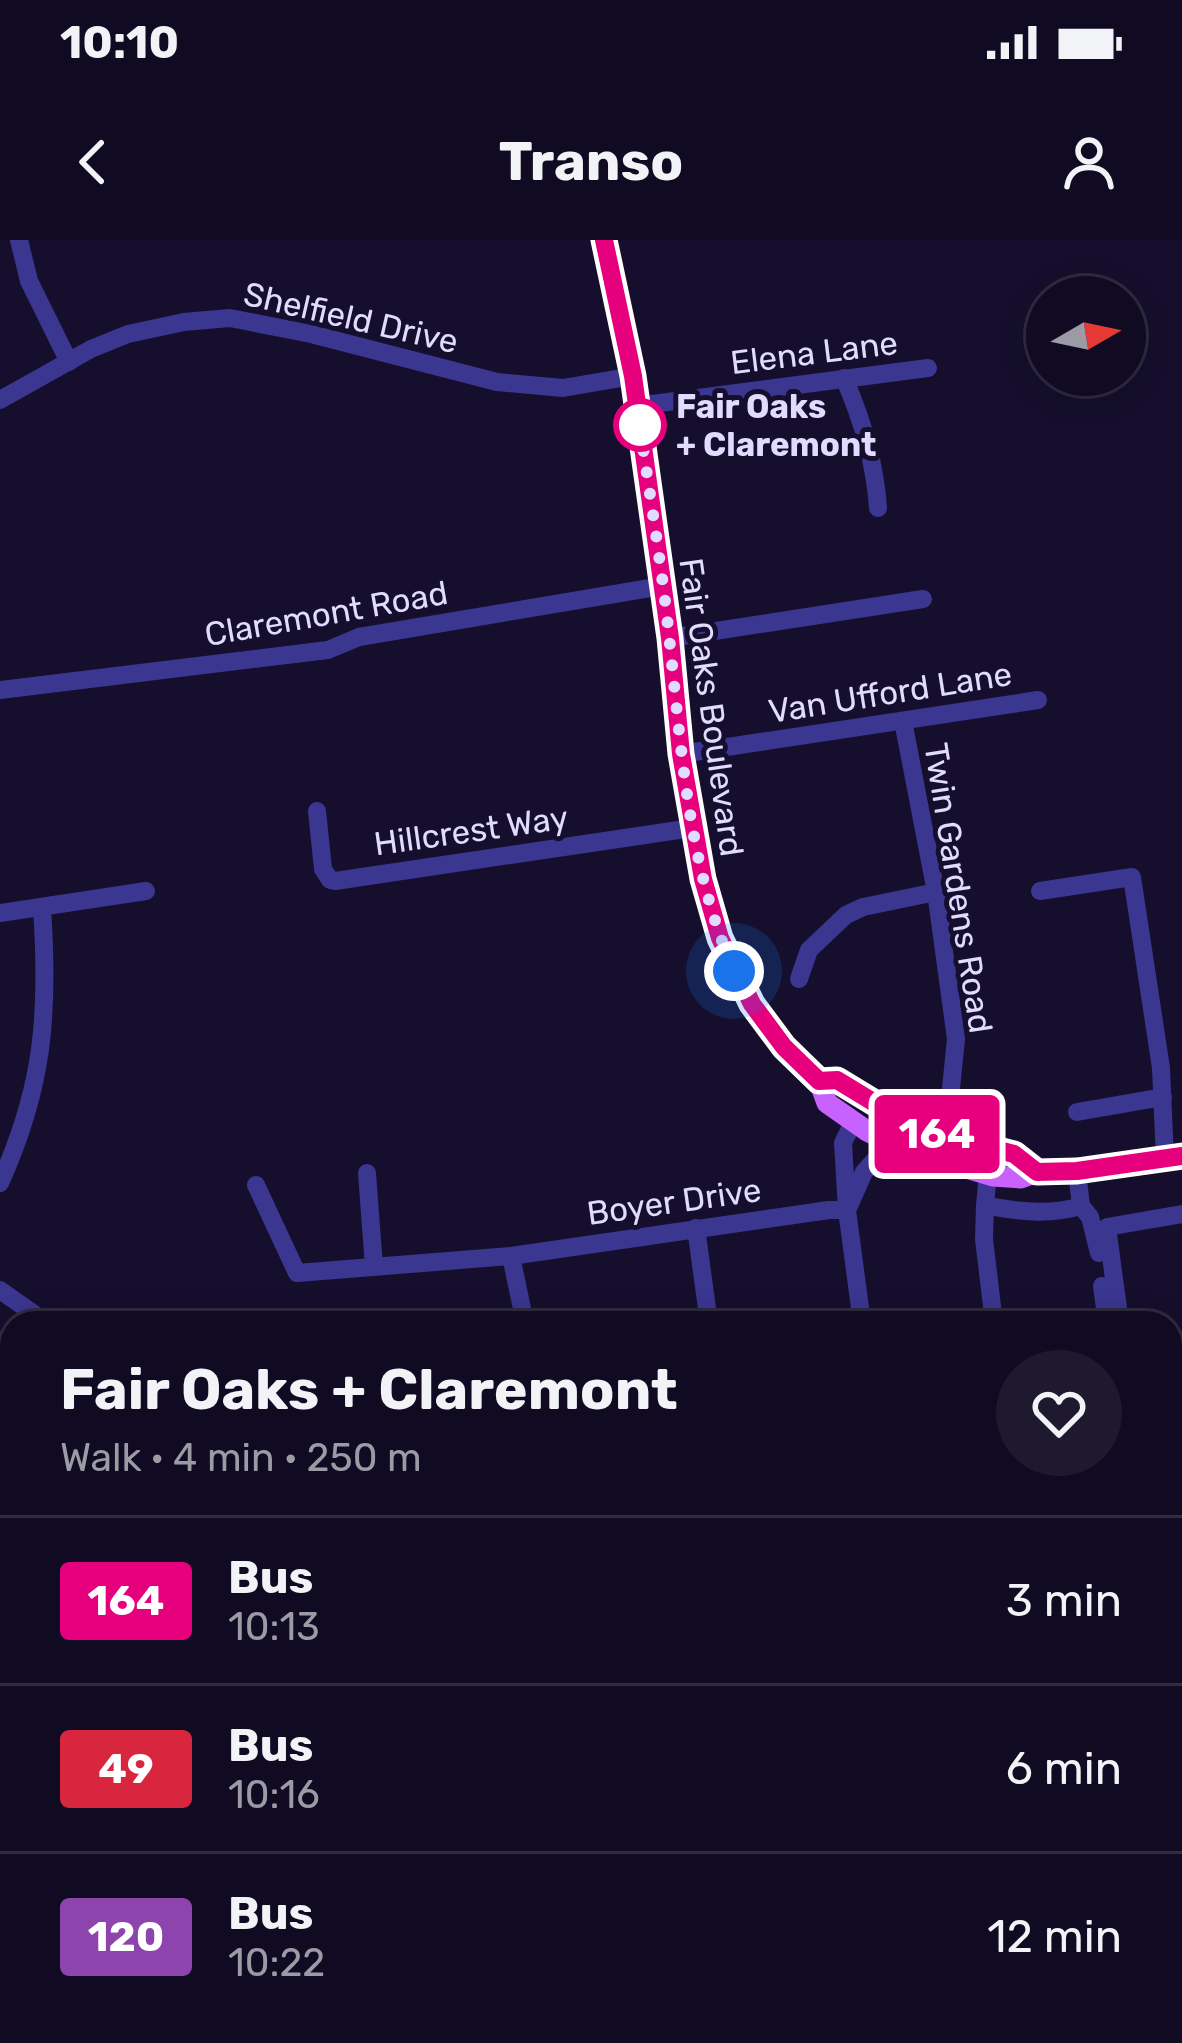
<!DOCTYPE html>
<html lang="en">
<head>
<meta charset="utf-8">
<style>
  :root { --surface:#100b22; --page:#1e192f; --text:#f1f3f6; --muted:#9c9ba5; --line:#302b40 }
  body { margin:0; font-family:Rubik,sans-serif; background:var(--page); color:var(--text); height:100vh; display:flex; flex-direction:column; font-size:45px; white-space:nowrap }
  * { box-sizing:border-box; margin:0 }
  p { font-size:39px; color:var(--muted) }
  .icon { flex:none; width:66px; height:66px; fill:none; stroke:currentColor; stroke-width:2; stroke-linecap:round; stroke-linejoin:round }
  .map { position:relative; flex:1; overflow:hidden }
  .panel { position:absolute; left:0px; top:1071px; width:1182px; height:732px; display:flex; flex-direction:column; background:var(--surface); border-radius:36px 36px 0 0; box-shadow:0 6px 30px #0003,0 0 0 3px var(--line) }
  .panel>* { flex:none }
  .badge { padding:0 24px; border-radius:9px; font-size:42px; line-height:78px }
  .needle { width:78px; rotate:81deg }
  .controls { position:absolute; left:1026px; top:36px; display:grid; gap:24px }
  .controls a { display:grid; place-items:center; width:120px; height:120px; border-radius:50%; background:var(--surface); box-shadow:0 6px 30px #0003,0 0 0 3px var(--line); font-size:60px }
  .you { position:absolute; width:60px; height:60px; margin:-30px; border:9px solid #fff; border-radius:50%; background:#1a73e8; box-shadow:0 0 0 18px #1a73e833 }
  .map>.badge { position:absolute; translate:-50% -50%; box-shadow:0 0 0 6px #fff }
  .round { display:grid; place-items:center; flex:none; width:126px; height:126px; border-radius:63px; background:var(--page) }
  .headline { display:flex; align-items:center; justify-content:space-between; height:204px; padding:0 60px }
  h1 { font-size:57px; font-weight:700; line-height:90px }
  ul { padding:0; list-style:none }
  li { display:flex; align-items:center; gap:36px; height:168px; padding:0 60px; border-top:3px solid var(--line) }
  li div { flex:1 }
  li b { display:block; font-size:45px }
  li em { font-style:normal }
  li .badge { min-width:132px; font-weight:700; text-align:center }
  .status { display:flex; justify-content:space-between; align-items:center; height:84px; padding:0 60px; background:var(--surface); direction:ltr }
  .status svg { height:33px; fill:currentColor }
  header { display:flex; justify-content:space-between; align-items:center; height:156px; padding:0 60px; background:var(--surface); font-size:54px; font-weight:700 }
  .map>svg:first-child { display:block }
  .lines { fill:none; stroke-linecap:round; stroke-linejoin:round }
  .stream { stroke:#061f4f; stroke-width:4.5 }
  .minor { stroke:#3b3690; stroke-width:18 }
  .major { stroke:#c762ff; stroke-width:21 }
  .line-casing { stroke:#fff; stroke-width:27 }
  .line { stroke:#e6007e; stroke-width:18 }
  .walk { stroke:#e0dbff; stroke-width:12; stroke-dasharray:0 21.6 }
  .stop-dot { fill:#fff; stroke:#e6007e; stroke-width:6 }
  .labels { text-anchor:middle; stroke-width:10; stroke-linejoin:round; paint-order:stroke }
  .street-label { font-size:33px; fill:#e0dbff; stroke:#150f2d }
  .stop-label { font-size:33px; font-weight:bold; fill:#e0dbff; stroke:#150f2d; text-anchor:start }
</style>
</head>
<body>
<div class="status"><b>10:10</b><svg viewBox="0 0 49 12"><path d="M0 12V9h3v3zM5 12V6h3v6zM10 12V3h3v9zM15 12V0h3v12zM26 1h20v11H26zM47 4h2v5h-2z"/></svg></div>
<header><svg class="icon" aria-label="back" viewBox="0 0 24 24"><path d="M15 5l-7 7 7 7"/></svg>Transo<svg class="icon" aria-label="person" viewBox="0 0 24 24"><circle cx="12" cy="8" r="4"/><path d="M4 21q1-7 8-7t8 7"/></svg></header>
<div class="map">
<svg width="1182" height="1803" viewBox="0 0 1182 1803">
  <rect width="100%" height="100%" fill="#150f2d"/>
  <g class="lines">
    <g class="stream">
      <path d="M 1170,1488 L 1182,1475"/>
      <path d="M 195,1791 L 199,1803"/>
      <path d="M 409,1791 L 411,1800 L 415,1803"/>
    </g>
    <g class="minor">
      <path d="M 19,0 L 29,41 L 69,122"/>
      <path d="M 844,138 C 862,179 875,223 878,268"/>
      <path d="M 0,160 L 91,109 L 128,94 L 184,82 L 230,78 L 311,94 L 497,142 L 563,148 L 633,136"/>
      <path d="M 637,166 L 928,128"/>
      <path d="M 670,398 L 923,359"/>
      <path d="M 0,450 L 328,410 L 359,397 L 662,346"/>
      <path d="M 903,481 L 936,652 L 956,799 L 950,858 L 943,896"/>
      <path d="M 681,514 L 1038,460"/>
      <path d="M 317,571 L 323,629 L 330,640 L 335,641 L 692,588"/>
      <path d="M 1040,651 L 1132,637 L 1161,828 L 1165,919"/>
      <path d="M 0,673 L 146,651"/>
      <path d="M 799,739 L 809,710 L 846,675 L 863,667 L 936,652"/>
      <path d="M 1077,872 L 1163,857"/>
      <path d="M 853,882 L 843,903 L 847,970 L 862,1083"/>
      <path d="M 367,933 L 374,1027"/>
      <path d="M 988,934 L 985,965 C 1016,972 1051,975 1081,966 L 1077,931"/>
      <path d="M 0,943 C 44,846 49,773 42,668"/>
      <path d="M 256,945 L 297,1033 L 511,1016 L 829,970 L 847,970"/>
      <path d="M 985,965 L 984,999 L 994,1083"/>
      <path d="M 849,966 L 864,932 L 890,903"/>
      <path d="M 1081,966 L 1090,977 L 1099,1013"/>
      <path d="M 696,988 L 709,1083"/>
      <path d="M 511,1016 L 525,1083"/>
      <path d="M 1102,1046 L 1107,1083"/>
      <path d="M 0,1050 L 47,1083"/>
      <path d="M 1120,1083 L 1107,987 L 1182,974"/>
      <path d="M 1170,1196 L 1182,1194"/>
      <path d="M 0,1248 L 12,1256"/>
      <path d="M 1170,1336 L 1182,1334"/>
      <path d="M 1170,1684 L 1182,1681"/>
      <path d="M 676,1791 L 747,1803"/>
      <path d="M 957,1791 L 959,1803"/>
      <path d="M 835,1800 L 858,1800 L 866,1791"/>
      <path d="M 582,1803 L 607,1791"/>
    </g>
    <g class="major">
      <path d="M 604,0 L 633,136 L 670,398 L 692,588 L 720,698 L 752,764 L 785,807 L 819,841 L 827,863 L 867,891 L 909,911 L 993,936 L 1021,938 L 1037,932 L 1077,931 L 1182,916"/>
      <path d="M 819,841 L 837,840 L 906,882 L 929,892 L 1014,914 L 1037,932"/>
    </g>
  </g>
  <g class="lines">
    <defs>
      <path id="line" d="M 604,0 L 633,136 L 670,398 L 681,514 L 703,639 L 720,698 L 752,764 L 784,807 L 819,841 L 837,840 L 906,882 L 929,892 L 1014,914 L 1037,932 L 1077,931 L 1182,916"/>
    </defs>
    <use href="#line" class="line-casing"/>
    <use href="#line" class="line"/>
    <path class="walk" d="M 640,185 L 637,166 C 648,245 662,325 670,405 C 682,516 689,628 734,731"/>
  </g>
  <circle class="stop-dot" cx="640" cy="185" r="24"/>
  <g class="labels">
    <g class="street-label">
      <text transform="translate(351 77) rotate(13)" y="12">Shelfield Drive</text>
      <text transform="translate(814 112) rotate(-7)" y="12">Elena Lane</text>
      <text transform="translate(326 373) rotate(-10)" y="12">Claremont Road</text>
      <text transform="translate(890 452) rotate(-9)" y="12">Van Ufford Lane</text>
      <text transform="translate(712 467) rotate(82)" y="12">Fair Oaks Boulevard</text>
      <text transform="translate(471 590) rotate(-8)" y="12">Hillcrest Way</text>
      <text transform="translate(959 648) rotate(81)" y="12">Twin Gardens Road</text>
      <text transform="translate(674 961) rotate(-8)" y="12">Boyer Drive</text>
    </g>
    <g class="stop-label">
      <text x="676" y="178">Fair Oaks<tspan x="676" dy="38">+ Claremont</tspan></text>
    </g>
  </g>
</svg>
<div class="controls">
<a><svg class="needle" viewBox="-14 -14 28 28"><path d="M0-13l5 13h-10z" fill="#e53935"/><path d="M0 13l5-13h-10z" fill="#9c9ba5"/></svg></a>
</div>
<div class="you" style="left:734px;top:731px"></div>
<b class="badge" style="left:937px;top:894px;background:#e6007e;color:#fff">164</b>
<section class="panel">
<div class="headline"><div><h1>Fair Oaks + Claremont</h1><p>Walk · 4 min · 250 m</p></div><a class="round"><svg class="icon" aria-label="heart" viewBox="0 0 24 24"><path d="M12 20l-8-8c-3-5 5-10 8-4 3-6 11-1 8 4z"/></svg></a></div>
<ul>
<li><span class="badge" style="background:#e6007e;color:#fff">164</span><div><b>Bus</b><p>10:13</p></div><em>3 min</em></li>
<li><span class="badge" style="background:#d7263d;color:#fff">49</span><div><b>Bus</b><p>10:16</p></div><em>6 min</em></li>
<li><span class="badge" style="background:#8e44ad;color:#fff">120</span><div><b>Bus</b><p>10:22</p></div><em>12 min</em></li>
</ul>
</section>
</div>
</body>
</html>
